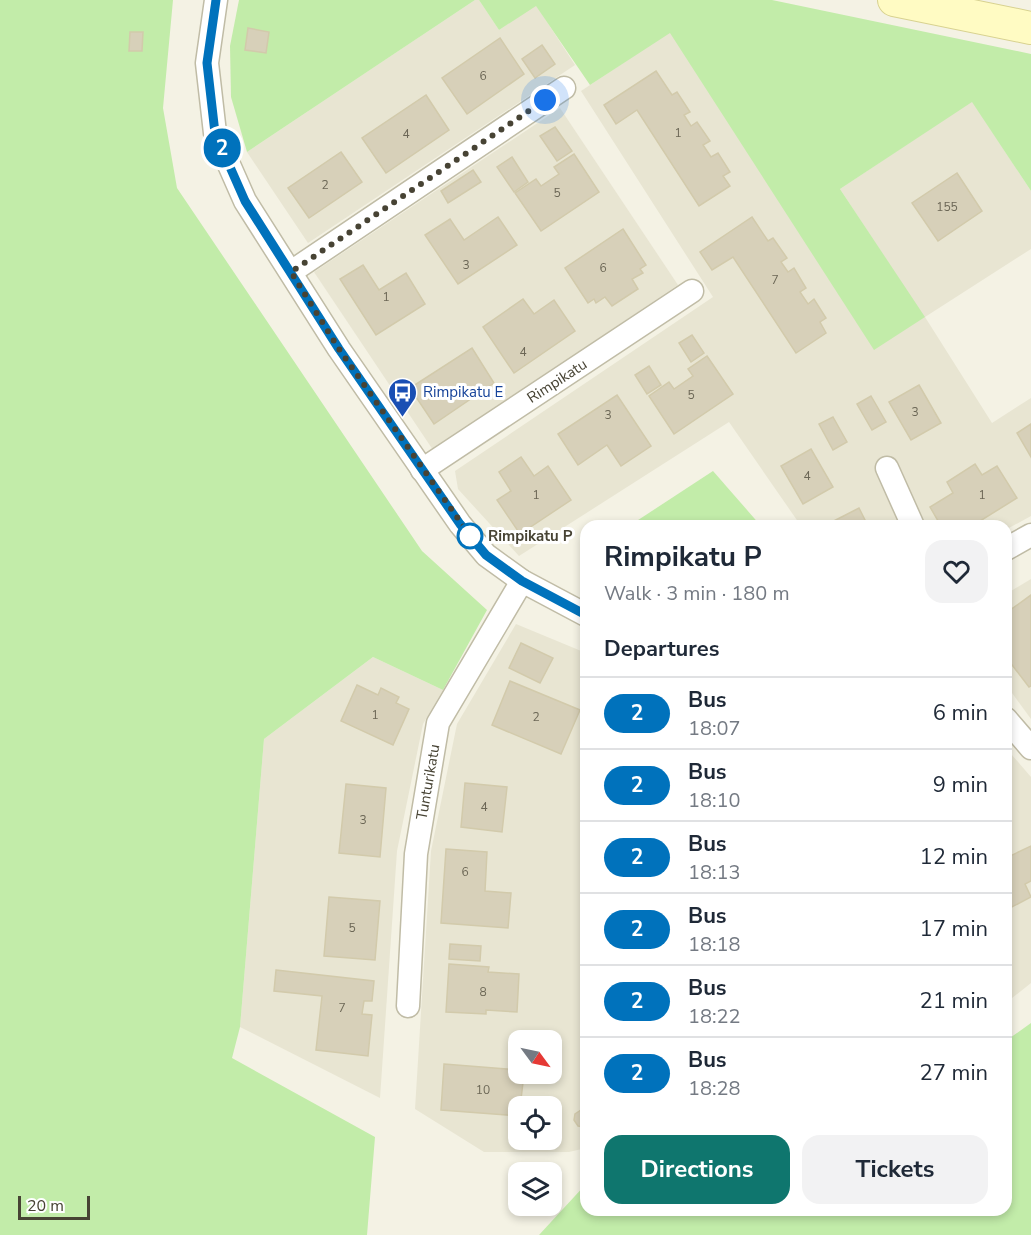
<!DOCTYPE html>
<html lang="en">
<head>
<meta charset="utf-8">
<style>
  :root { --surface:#fff; --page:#f2f2f3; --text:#1f2937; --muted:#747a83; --line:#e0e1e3; --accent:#0f766e }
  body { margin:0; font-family:"Nunito Sans",sans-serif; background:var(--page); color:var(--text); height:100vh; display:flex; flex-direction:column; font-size:22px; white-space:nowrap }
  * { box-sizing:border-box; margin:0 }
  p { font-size:20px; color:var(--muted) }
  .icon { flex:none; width:33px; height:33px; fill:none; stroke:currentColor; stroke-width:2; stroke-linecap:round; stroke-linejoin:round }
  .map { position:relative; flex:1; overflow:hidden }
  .drawer { position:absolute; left:580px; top:520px; width:432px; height:696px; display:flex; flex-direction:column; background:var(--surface); border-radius:18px; box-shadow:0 3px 9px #0003 }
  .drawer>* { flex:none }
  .badge { padding:0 12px; border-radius:20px; font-size:21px; line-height:39px }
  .needle { width:39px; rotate:123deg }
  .tools { position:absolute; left:508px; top:1030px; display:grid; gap:12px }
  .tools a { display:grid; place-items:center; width:54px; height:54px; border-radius:12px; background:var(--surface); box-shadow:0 3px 9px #0003; font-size:30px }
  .scale { position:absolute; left:18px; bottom:15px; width:72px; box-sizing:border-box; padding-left:6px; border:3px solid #474334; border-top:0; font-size:16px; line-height:21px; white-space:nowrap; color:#474334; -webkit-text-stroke:4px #fff; paint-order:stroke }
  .you { position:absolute; width:30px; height:30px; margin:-15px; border:4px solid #fff; border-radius:50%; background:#1a73e8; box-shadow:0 0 0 9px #1a73e833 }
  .map>.badge { position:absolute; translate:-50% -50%; box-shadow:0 0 0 3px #fff }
  h2 { padding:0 24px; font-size:22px; line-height:54px }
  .round { display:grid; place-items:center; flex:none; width:63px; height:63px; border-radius:18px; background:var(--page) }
  .overview { display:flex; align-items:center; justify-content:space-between; height:102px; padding:0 24px }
  h1 { font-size:28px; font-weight:700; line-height:45px }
  .button { display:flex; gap:12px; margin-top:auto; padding:12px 24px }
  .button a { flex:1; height:69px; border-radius:18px; background:var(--accent); color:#fff; font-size:24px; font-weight:700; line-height:69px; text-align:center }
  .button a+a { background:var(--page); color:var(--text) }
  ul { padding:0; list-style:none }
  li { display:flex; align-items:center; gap:18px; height:72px; padding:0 24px; border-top:2px solid var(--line) }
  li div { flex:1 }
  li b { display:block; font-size:22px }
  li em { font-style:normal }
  li .badge { min-width:66px; font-weight:700; text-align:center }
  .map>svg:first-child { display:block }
  .residential { fill:#e8e5d2; fill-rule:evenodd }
  .green { fill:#c2eca9 }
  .building { fill:#d7d0b9; stroke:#d2caab; stroke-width:1.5 }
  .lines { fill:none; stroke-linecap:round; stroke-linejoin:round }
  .minor-casing { stroke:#c0bca6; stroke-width:25 }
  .secondary-casing { stroke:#d8d290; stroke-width:34 }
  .minor { stroke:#fff; stroke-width:22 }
  .secondary { stroke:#fffbc3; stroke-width:32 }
  .line-casing { stroke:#fff; stroke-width:14 }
  .line { stroke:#0072bc; stroke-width:9 }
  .walk { stroke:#474334; stroke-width:6; stroke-dasharray:0 10.8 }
  .stop-dot { fill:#fff; stroke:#0072bc; stroke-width:3 }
  .labels { text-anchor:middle; stroke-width:6; stroke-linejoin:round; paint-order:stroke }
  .number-label { font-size:12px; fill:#6b6655 }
  .street-label { font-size:15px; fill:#474334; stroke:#fff }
  .transit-label { font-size:15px; fill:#164399; stroke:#fff; text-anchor:start }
  .stop-label { font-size:15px; font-weight:bold; fill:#474334; stroke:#fff; text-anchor:start }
</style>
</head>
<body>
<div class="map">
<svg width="1031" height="1235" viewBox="0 0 1031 1235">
  <rect width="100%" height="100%" fill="#f4f2e4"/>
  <g class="residential">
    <path d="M 475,0 L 479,0 L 499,30 L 536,5 L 575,65 L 308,243 L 247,152 Z"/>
    <path d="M 670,32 L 874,349 L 924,317 L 840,189 L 972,101 L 1031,191 L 1031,249 L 925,317 L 992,423 L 1031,398 L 1031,516 L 1007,529 L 801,526 L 729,422 L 519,556 L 458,489 L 455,471 L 713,297 L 581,91 Z"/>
    <path d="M 560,108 L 678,285 L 433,450 L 314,272 Z"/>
    <path d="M 1031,579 L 1031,719 L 1007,686 L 1006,594 Z"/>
    <path d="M 516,624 L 586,653 L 586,1148 L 569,1152 L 484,1152 L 415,1109 L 431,851 L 457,724 ZM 519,1041 L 552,1041 L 552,1074 L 519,1074 ZM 519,1107 L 552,1107 L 552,1140 L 519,1140 Z"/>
    <path d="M 373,657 L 443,690 L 423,724 L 397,851 L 380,1098 L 240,1027 L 264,739 Z"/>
    <path d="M 1006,748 L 1031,777 L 1031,983 L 1007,1002 Z"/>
  </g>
  <g class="green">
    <path d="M 0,0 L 173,0 L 163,108 L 177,188 L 422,551 L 487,610 L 443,690 L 373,657 L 264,739 L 240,1027 L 232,1058 L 375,1137 L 367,1235 L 0,1235 Z"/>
    <path d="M 239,0 L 475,0 L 247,152 L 231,97 L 230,46 Z"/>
    <path d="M 479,0 L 772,0 L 1031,54 L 1031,191 L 972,102 L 840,189 L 925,317 L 874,350 L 670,33 L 590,85 L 536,6 L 499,30 Z"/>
    <path d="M 713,471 L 761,526 L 629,526 Z"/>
    <path d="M 1031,1023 L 1031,1235 L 539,1235 L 586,1184 L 586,1210 L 1006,1210 L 1007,1040 Z"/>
  </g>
  <g class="building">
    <path d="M 248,28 L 269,32 L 266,53 L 245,50 Z"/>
    <path d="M 130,32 L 143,32 L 142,51 L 129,51 Z"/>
    <path d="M 500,38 L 524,74 L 467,114 L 442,78 Z"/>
    <path d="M 542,45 L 555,64 L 535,78 L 522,59 Z"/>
    <path d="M 656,71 L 672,95 L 677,92 L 690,112 L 684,115 L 691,126 L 697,122 L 710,141 L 703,145 L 711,157 L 718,153 L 730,172 L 723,176 L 730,186 L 699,206 L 637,110 L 616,124 L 604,105 Z"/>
    <path d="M 426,95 L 449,130 L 386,173 L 362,138 Z"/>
    <path d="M 555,127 L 572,151 L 557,161 L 540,136 Z"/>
    <path d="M 341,152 L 362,182 L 309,218 L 288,188 Z"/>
    <path d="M 574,154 L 599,192 L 541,231 L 515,193 L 536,179 L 541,186 L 559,174 L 554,167 Z"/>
    <path d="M 512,157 L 528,182 L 514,192 L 497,167 Z"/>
    <path d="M 473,170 L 481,182 L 448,203 L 441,191 Z"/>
    <path d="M 957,173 L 982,211 L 938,241 L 912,203 Z"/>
    <path d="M 498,217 L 517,245 L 458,284 L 425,235 L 450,219 L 464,240 Z"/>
    <path d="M 752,217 L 768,241 L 773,238 L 787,258 L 781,262 L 788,272 L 794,268 L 806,288 L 800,292 L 808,304 L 814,299 L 826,318 L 820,322 L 826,333 L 796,353 L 733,257 L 712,270 L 700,252 Z"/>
    <path d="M 623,229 L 646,265 L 640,269 L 643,273 L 632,279 L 638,289 L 612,306 L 605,297 L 596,303 L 594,299 L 588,303 L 565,268 Z"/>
    <path d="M 363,265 L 379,290 L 406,273 L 425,304 L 376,335 L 340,279 Z"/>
    <path d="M 523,299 L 534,314 L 554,300 L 575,331 L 514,373 L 483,327 Z"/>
    <path d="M 692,335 L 704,353 L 691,362 L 679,343 Z"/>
    <path d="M 472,348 L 494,383 L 434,424 L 410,388 Z"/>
    <path d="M 707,356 L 733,394 L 674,434 L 649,396 L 669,382 L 674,389 L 693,376 L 688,369 Z"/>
    <path d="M 649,366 L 661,385 L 647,394 L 635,375 Z"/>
    <path d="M 919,385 L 941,423 L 911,440 L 889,402 Z"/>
    <path d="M 617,395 L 651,446 L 621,466 L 607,445 L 578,465 L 558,434 Z"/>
    <path d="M 871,396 L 886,422 L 872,430 L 857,404 Z"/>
    <path d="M 833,417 L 847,442 L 833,450 L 819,424 Z"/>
    <path d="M 1031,424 L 1031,457 L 1017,433 Z"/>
    <path d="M 811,449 L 833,487 L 803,504 L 781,466 Z"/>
    <path d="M 521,457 L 534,476 L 548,466 L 571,500 L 520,534 L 497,500 L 511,491 L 499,472 Z"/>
    <path d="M 975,464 L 982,475 L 997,466 L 1017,498 L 972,526 L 941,526 L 930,507 L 953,493 L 947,482 Z"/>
    <path d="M 859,508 L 868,526 L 824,526 Z"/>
    <path d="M 1031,595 L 1031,686 L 1029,687 L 1006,657 L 1006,613 Z"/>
    <path d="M 521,643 L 553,658 L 540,683 L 509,668 Z"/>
    <path d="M 510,681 L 580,710 L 561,754 L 492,725 Z"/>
    <path d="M 357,685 L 378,695 L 381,688 L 399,697 L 396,703 L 409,709 L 393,745 L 341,721 Z"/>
    <path d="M 465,783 L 507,787 L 502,832 L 461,827 Z"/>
    <path d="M 346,784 L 386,788 L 380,857 L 339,853 Z"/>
    <path d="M 1031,846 L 1031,881 L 1025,884 L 1031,897 L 1006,910 L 1006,858 Z"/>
    <path d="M 446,849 L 487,852 L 485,891 L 511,893 L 508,928 L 441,923 Z"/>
    <path d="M 329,897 L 380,901 L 375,960 L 324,956 Z"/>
    <path d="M 450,944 L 481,946 L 480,961 L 449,959 Z"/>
    <path d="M 449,964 L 489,967 L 488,972 L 519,974 L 517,1012 L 486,1010 L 486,1014 L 446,1012 Z"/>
    <path d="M 276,970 L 374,981 L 372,1001 L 364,1001 L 362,1014 L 372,1015 L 368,1056 L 316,1050 L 322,996 L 274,991 Z"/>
    <path d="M 444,1064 L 519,1070 L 519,1074 L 524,1074 L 519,1116 L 441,1110 Z"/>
    <path d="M 581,1110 L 586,1111 L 584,1127 L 578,1126 L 574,1120 L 575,1114 Z"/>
  </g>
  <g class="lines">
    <defs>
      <g id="minor">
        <path d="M 216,0 L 207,63 L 215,133 L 245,201 L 339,349 L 460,524 L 486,555 L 522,581 L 586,615"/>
        <path d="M 291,272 L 564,88"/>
        <path d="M 887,468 L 913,526"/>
        <path d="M 422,470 L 692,291"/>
        <path d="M 1006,549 L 1031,535"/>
        <path d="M 1006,719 L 1031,748"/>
        <path d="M 408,1006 L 416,854 L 438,723 L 522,581"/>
      </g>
      <path id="secondary" d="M 894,0 L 1031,28"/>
    </defs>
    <use href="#minor" class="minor-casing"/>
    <use href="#secondary" class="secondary-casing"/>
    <use href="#minor" class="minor"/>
    <use href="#secondary" class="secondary"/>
  </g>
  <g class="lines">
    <defs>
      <path id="line" d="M 216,0 L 207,63 L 215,133 L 245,201 L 339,349 L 460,524 L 486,555 L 522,581 L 586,615"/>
    </defs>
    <use href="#line" class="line-casing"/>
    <use href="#line" class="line"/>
    <path class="walk" d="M 470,536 L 473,540 L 339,349 L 291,272 L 545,100"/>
  </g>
  <defs>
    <symbol id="bus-pin" viewBox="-11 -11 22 30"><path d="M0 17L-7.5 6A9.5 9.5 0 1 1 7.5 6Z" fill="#1a4fb4" stroke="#fff"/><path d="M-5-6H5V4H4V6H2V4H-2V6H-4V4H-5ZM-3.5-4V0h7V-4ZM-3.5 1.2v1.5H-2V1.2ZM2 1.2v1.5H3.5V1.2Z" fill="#fff"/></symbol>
  </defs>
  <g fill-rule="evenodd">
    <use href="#bus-pin" x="386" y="376" width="33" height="45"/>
  </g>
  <circle class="stop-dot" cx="470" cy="536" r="12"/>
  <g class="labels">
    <g class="number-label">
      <text x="483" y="80">6</text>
      <text x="678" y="137">1</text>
      <text x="406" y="138">4</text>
      <text x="325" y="189">2</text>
      <text x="557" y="197">5</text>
      <text x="947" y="211">155</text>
      <text x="466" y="269">3</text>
      <text x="603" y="272">6</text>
      <text x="775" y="284">7</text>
      <text x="386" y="301">1</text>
      <text x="523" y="356">4</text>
      <text x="691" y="399">5</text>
      <text x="915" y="416">3</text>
      <text x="608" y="419">3</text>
      <text x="807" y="480">4</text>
      <text x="536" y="499">1</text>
      <text x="982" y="499">1</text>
      <text x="375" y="719">1</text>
      <text x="536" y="721">2</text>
      <text x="484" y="811">4</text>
      <text x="363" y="824">3</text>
      <text x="465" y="876">6</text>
      <text x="352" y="932">5</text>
      <text x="483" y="996">8</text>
      <text x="342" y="1012">7</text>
      <text x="483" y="1094">10</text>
    </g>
    <g class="street-label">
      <text transform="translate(557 381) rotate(-33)" y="5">Rimpikatu</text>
      <text transform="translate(428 782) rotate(-80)" y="5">Tunturikatu</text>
    </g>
    <g class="transit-label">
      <text x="423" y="397">Rimpikatu E</text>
    </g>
    <g class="stop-label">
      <text x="488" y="541">Rimpikatu P</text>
    </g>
  </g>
</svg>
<div class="tools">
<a><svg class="needle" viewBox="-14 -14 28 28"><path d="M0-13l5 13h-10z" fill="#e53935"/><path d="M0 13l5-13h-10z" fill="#747a83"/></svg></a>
<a><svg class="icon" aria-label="locate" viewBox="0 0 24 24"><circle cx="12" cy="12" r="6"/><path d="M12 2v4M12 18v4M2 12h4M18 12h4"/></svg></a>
<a><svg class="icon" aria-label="layers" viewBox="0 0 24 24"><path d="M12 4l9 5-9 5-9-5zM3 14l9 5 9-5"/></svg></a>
</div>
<div class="scale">20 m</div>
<div class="you" style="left:545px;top:100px"></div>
<b class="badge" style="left:222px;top:148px;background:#0072bc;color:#fff">2</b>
<section class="drawer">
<div class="overview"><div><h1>Rimpikatu P</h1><p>Walk · 3 min · 180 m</p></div><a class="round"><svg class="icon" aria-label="heart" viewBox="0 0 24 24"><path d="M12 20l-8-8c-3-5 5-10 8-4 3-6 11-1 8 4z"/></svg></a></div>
<h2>Departures</h2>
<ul>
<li><span class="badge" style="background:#0072bc;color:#fff">2</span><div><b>Bus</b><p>18:07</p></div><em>6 min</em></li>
<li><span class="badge" style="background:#0072bc;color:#fff">2</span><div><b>Bus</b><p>18:10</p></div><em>9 min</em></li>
<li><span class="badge" style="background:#0072bc;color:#fff">2</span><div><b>Bus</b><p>18:13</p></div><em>12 min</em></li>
<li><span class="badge" style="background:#0072bc;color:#fff">2</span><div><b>Bus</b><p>18:18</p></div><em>17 min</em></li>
<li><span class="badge" style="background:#0072bc;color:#fff">2</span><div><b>Bus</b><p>18:22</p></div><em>21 min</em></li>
<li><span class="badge" style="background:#0072bc;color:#fff">2</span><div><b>Bus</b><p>18:28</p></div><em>27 min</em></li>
</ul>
<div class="button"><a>Directions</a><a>Tickets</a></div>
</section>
</div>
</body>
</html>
